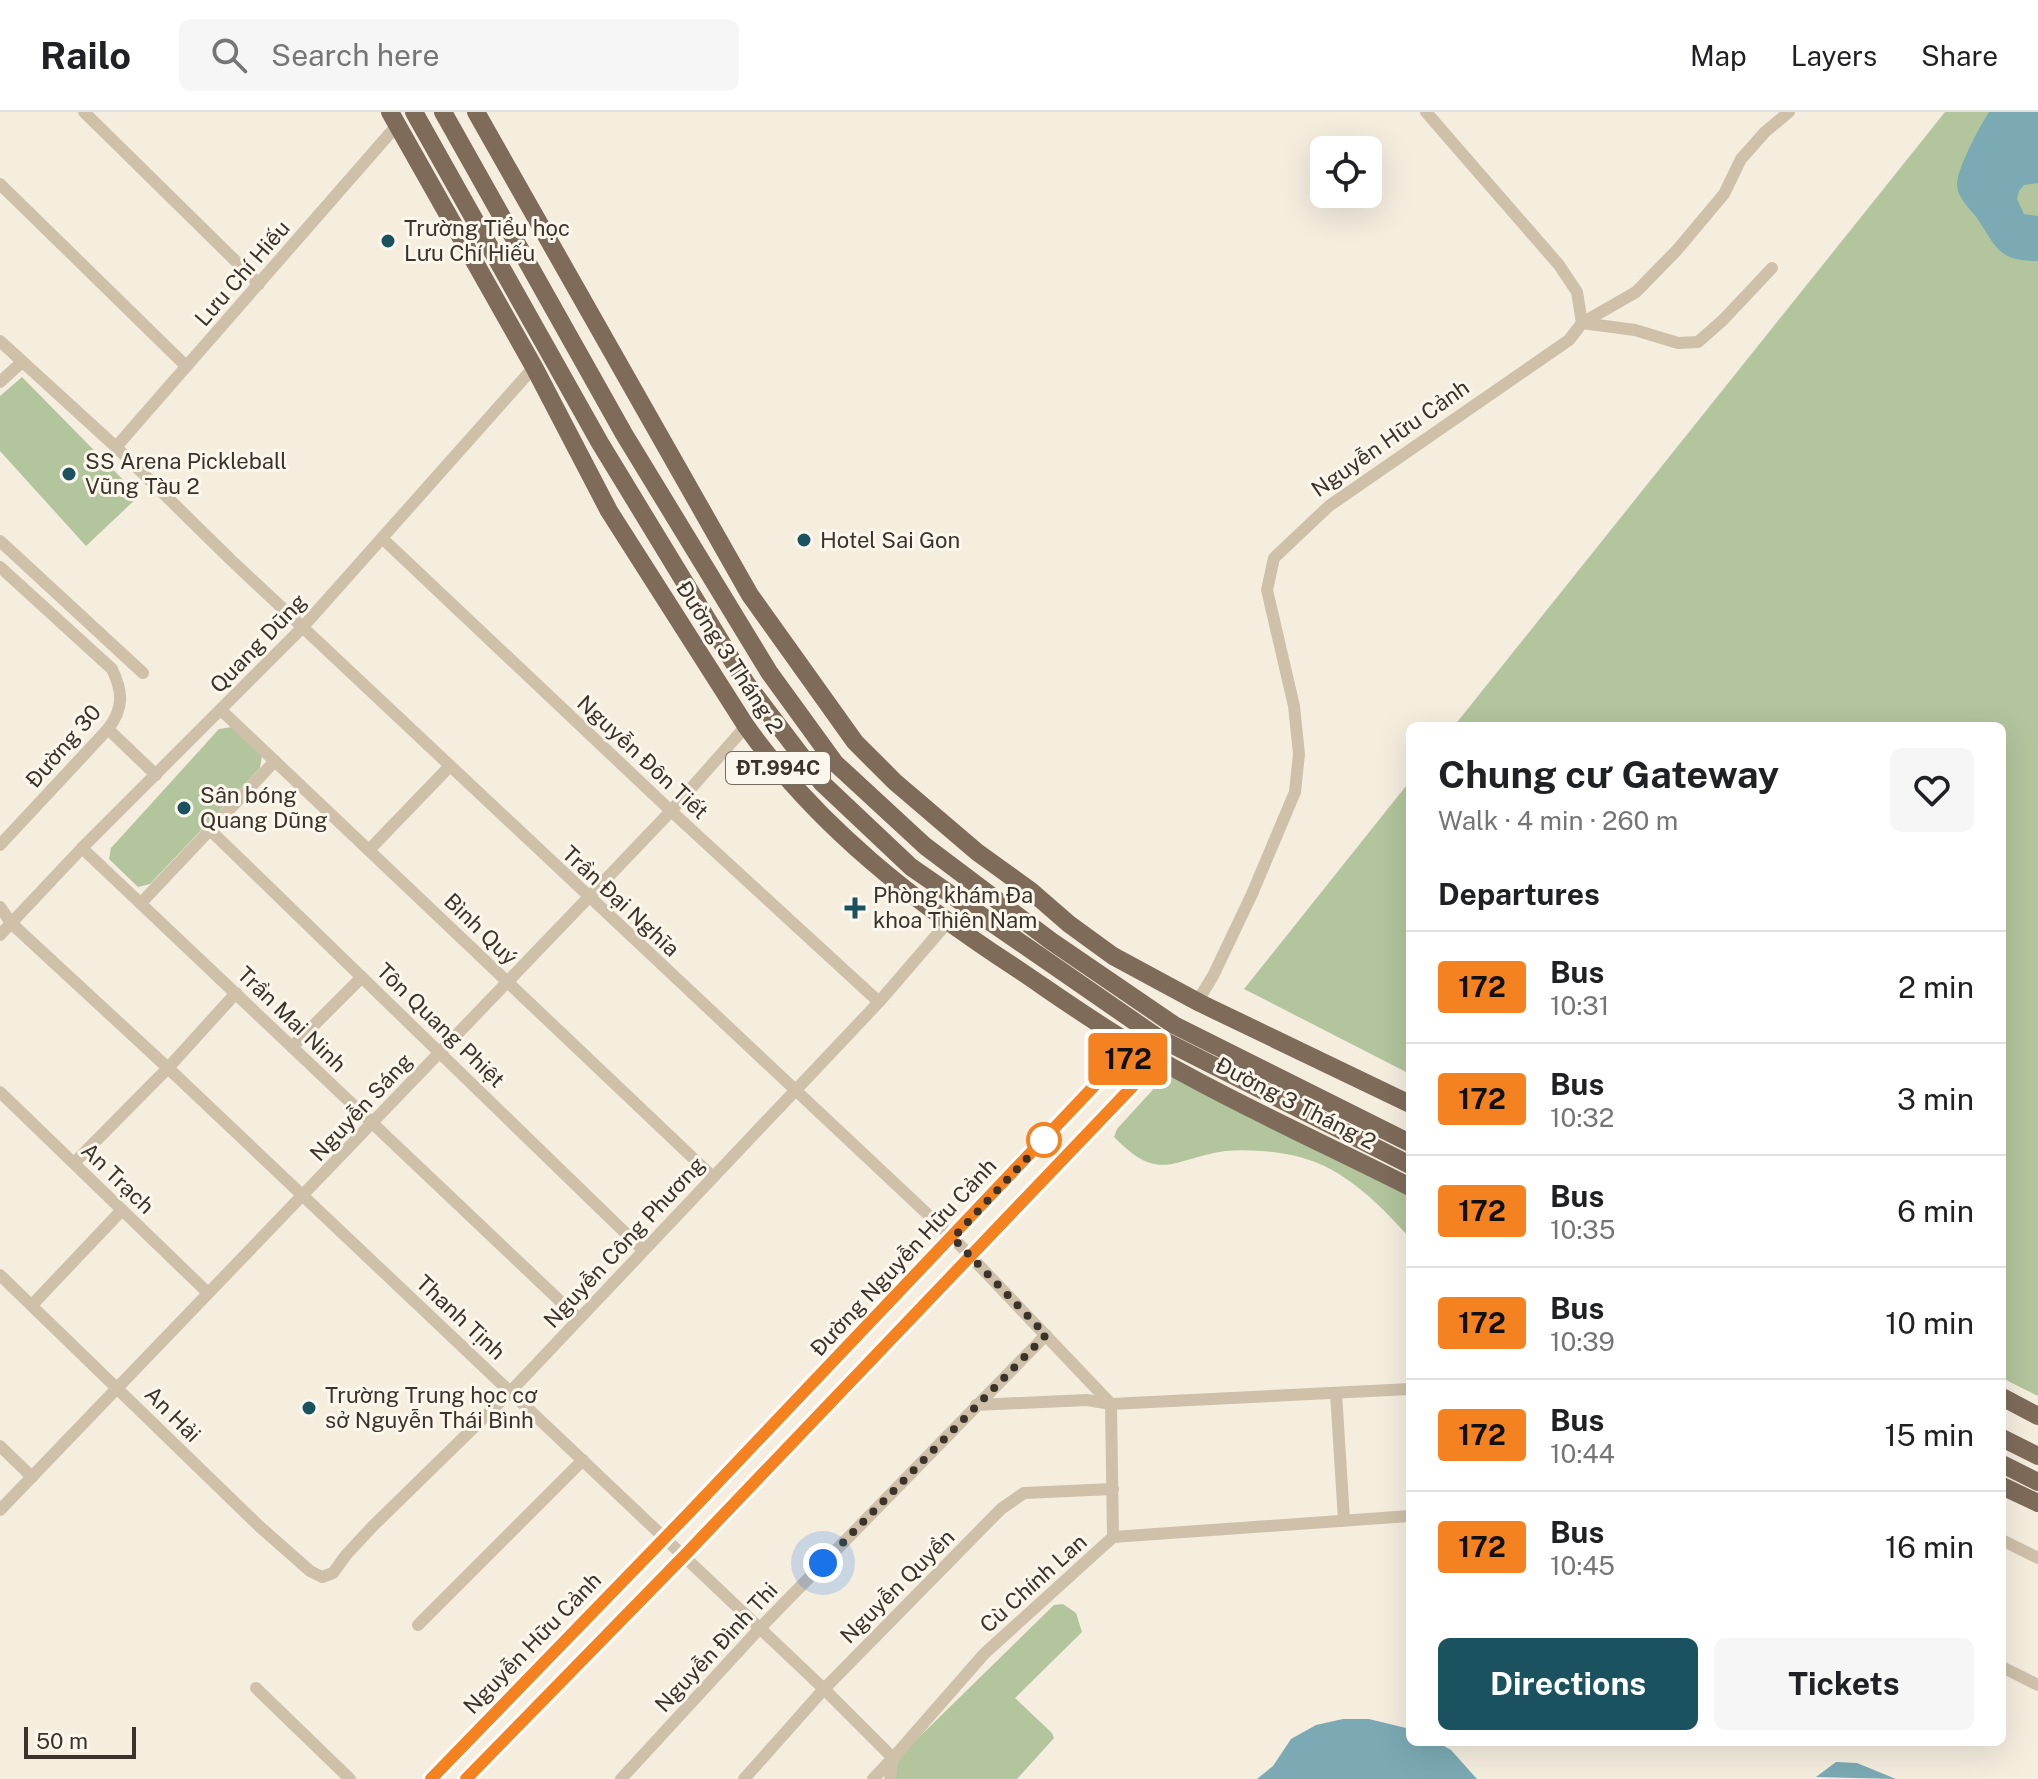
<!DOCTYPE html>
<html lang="en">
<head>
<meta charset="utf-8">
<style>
  :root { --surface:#fff; --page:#f6f6f6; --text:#202124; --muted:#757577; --line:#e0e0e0; --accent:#1b5260 }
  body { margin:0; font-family:"Public Sans",sans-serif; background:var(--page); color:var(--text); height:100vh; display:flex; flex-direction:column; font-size:30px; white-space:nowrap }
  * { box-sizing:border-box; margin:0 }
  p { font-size:26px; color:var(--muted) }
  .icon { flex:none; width:44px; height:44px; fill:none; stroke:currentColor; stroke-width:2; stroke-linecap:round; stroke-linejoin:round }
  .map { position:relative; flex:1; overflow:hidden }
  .panel { position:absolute; left:1406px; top:610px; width:600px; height:1024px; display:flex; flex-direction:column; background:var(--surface); border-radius:12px; box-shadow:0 8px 32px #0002 }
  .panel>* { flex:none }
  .badge { padding:0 16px; border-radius:6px; font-size:28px; line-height:52px }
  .buttons { position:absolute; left:1310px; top:24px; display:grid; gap:16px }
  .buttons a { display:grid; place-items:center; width:72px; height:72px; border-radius:12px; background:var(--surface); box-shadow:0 8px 32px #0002; font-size:40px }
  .scale { position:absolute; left:24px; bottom:20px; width:112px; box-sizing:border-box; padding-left:8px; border:4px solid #3b322a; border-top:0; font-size:22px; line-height:28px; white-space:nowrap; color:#3b322a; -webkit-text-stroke:6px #fbf7ec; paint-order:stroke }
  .you { position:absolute; width:40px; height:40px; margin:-20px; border:6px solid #fff; border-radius:50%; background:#1a73e8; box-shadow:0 0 0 12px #1a73e833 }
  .map>.badge { position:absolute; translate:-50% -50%; box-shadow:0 0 0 4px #fff }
  h2 { padding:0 32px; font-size:30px; line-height:72px }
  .round { display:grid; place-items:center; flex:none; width:84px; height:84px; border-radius:12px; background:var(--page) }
  .overview { display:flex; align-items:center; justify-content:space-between; height:136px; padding:0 32px }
  h1 { font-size:38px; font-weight:700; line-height:60px }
  .cta { display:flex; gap:16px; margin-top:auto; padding:16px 32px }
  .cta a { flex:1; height:92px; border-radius:12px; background:var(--accent); color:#fff; font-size:32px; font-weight:700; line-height:92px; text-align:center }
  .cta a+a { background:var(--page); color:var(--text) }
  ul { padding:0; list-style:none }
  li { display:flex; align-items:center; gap:24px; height:112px; padding:0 32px; border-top:2px solid var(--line) }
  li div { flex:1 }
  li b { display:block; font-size:30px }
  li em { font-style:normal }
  li .badge { min-width:88px; font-weight:700; text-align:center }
  header { display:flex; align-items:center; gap:48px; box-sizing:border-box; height:112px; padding:0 40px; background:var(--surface); border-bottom:2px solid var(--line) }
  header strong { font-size:38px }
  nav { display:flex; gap:44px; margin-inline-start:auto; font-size:28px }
  .search { width:560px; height:72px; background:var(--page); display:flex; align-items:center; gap:20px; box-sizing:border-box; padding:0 28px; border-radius:12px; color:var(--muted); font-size:30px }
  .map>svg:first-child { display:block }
  .green { fill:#b2c59d }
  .water { fill:#7baab4 }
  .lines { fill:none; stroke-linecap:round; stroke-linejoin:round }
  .minor { stroke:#cec0a9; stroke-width:12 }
  .secondary { stroke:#a28f7a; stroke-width:16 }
  .primary { stroke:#7e6b5a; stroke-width:18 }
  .line-casing { stroke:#fff; stroke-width:18 }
  .line { stroke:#f58220; stroke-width:12 }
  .walk { stroke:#3b322a; stroke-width:8; stroke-dasharray:0 14.4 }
  .poi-dot { fill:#1b5260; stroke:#fbf7ec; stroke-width:3 }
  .stop-dot { fill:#fff; stroke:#f58220; stroke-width:4 }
  .labels { text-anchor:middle; stroke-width:6; stroke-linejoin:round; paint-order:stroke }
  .shield { fill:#fbf7ec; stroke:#756d64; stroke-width:2 }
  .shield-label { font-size:20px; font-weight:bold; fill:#3b322a }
  .poi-label { font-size:22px; fill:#3b322a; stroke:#fbf7ec; text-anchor:start }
  .street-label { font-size:22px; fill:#3b322a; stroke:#fbf7ec }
</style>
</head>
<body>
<header>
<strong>Railo</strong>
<div class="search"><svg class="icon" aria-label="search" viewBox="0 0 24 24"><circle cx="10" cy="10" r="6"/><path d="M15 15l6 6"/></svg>Search here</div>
<nav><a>Map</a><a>Layers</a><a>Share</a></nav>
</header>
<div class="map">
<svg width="2038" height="1667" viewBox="0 0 2038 1667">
  <rect width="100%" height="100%" fill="#f5eedf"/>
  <g class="green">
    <path d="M 1945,0 L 2038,0 L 2038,1284 L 2002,1266 L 2002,614 L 1454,614 Z"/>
    <path d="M 22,265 L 139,384 L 86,434 L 0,339 L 0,284 Z"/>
    <path d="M 232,615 L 262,643 L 260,656 L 150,772 L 138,775 L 109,747 L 111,736 L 219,617 Z"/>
    <path d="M 1410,669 L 1410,962 L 1244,877 Z"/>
    <path d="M 1169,960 L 1410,1077 L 1410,1126 C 1375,1088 1340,1051 1286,1042 C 1267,1039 1244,1037 1225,1039 C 1172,1047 1160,1072 1114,1025 L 1117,1017 Z"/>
    <path d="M 1063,1492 L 1076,1501 L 1082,1520 L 1015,1586 L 1052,1621 L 1054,1626 L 1017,1667 L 892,1667 L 894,1654 L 912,1632 L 1054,1493 Z"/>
  </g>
  <g class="water">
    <path d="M 1989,0 L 2038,0 L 2038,71 L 2024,73 L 2019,79 L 2017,87 L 2024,102 L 2038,104 L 2038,149 C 1998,149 1997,136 1977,106 C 1970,97 1958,86 1957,74 C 1956,58 1980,14 1989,0 Z"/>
    <path d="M 1343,1607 L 1369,1607 L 1410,1617 L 1410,1630 L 1437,1630 L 1451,1638 L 1477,1667 L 1257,1667 L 1273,1654 L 1291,1627 L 1316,1613 Z"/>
    <path d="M 1836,1650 L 1857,1651 L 1896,1667 L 1816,1665 Z"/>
  </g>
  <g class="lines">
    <g class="minor">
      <path d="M 84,0 L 259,172"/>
      <path d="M 0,72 L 186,254"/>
      <path d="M 1772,156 L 1722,209 L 1698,230 L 1678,231 L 1635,218 L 1582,211 L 1636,180 L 1677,138 L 1724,82 L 1741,47 L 1765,20 L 1789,0"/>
      <path d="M 0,229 L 116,335 L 230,447 L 953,1126 L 1111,1292 L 1113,1425"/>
      <path d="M 0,270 L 22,250"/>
      <path d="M 116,335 L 398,12"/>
      <path d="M 383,427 L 671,699 L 879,890"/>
      <path d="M 0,429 L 143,561"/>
      <path d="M 0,455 L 112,557 C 123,580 124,596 108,617 L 0,733"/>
      <path d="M 221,598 L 713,1065"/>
      <path d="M 108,617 L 156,663"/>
      <path d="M 210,718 L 643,1138"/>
      <path d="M 82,736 L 578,1206"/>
      <path d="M 369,738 L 449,655"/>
      <path d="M 141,791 L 275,649"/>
      <path d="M 0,795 L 11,811 L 168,956 L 824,1577 L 893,1646 L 873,1667"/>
      <path d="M 0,823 L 82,736 L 302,516 L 534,255"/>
      <path d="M 1197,890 L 1213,864 L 1252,782 L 1295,680 L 1299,642 L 1294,594 L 1267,478 L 1274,446 L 1329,394 L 1569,228 L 1582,211 L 1577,180 L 1559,153 L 1426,0"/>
      <path d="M 292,935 L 362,865"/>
      <path d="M 0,980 L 208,1181"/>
      <path d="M 74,1051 L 168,956 L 236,881"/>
      <path d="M 0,1163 L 259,1414 L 310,1459 L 322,1465 L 333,1461 L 346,1443 L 373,1414 L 510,1280 L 879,890 L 947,811"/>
      <path d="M 32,1193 L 122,1098"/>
      <path d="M 1336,1281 L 1344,1408"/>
      <path d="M 976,1293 L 1087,1288 L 1111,1292 L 1410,1277"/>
      <path d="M 0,1334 L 32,1365"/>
      <path d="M 0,1398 L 588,786 L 671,699 L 746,614"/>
      <path d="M 2002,1428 L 2038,1446"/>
      <path d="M 418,1513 L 583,1348"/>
      <path d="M 2002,1555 L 2038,1573"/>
      <path d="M 256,1576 L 350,1667"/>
      <path d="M 621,1667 L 760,1516 L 1046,1223"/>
      <path d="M 744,1667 L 824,1577 L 1001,1397 L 1024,1381 L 1113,1377"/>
      <path d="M 890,1667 L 893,1646 L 984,1542 L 1113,1425 L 1410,1404"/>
    </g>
    <g class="secondary">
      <path d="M 684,1444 L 1131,976 L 1142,963 L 1136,944"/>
      <path d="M 431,1667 L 665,1426 L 1116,951 L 1136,944 L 1143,939"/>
    </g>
    <g class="primary">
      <path d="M 390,0 L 534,255 L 609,399 L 746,614 C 818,715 916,791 1019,858 C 1056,883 1092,909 1130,931 C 1220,985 1317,1028 1410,1075"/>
      <path d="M 414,0 L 600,331 L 746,571 L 822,671 L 911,755 L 1157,925 L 1410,1053"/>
      <path d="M 443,0 L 624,322 L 769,560 L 835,651 L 925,734 L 1051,829 L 1174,913 L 1410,1031"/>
      <path d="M 476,0 L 750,483 L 855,630 L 895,670 L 977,740 L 1031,779 L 1069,812 L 1113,844 L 1200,891 L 1410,992"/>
      <path d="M 2002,1285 L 2038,1304"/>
      <path d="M 2002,1326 L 2038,1344"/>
      <path d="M 2002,1352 L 2038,1370"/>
      <path d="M 2002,1374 L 2038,1391"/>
    </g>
  </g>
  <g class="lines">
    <defs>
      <path id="line" d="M 431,1667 L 687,1403 L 1116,951 L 1136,944 L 1142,963 L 1131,976 L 684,1444 L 466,1667"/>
    </defs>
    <use href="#line" class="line-casing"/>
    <use href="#line" class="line"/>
    <path class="walk" d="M 823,1451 L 1046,1223 L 953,1126 L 1044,1028"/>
  </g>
  <g class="poi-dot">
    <circle cx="388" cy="129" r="8"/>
    <circle cx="69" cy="362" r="8"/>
    <circle cx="804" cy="428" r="8"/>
    <circle cx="184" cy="696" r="8"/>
    <path d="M851 784h8v8h8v8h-8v8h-8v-8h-8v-8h8z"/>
    <circle cx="309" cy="1296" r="8"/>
  </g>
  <circle class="stop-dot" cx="1044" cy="1028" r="16"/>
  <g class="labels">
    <rect class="shield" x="726" y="640" width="104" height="32" rx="6"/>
    <g class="shield-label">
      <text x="778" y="663">ĐT.994C</text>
    </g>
    <g class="poi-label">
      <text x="404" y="124">Trường Tiểu học<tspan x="404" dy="25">Lưu Chí Hiếu</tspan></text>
      <text x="85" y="357">SS Arena Pickleball<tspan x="85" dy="25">Vũng Tàu 2</tspan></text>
      <text x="820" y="436">Hotel Sai Gon</text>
      <text x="200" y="691">Sân bóng<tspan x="200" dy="25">Quang Dũng</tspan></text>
      <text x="873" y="791">Phòng khám Đa<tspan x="873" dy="25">khoa Thiên Nam</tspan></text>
      <text x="325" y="1291">Trường Trung học cơ<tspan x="325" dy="25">sở Nguyễn Thái Bình</tspan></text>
    </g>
    <g class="street-label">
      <text transform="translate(242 161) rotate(-49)" y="8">Lưu Chí Hiếu</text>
      <text transform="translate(1390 326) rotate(-35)" y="8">Nguyễn Hữu Cảnh</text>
      <text transform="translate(258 531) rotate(-46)" y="8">Quang Dũng</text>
      <text transform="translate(730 545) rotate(57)" y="8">Đường 3 Tháng 2</text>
      <text transform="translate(63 634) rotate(-49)" y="8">Đường 30</text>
      <text transform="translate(643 645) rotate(43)" y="8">Nguyễn Đôn Tiết</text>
      <text transform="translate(621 789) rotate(43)" y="8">Trần Đại Nghĩa</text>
      <text transform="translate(481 817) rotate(44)" y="8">Bình Quý</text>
      <text transform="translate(292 907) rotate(44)" y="8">Trần Mai Ninh</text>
      <text transform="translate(441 913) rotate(44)" y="8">Tôn Quang Phiệt</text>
      <text transform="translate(1296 991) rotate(27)" y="8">Đường 3 Tháng 2</text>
      <text transform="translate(361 995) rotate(-47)" y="8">Nguyễn Sáng</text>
      <text transform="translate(118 1066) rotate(44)" y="8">An Trạch</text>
      <text transform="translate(624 1130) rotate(-47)" y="8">Nguyễn Công Phương</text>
      <text transform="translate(903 1145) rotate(-47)" y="8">Đường Nguyễn Hữu Cảnh</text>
      <text transform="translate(461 1205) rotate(43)" y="8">Thanh Tịnh</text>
      <text transform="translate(173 1302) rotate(45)" y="8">An Hải</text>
      <text transform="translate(1033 1471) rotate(-42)" y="8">Cù Chính Lan</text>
      <text transform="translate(897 1474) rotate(-45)" y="8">Nguyễn Quyền</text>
      <text transform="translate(532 1531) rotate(-46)" y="8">Nguyễn Hữu Cảnh</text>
      <text transform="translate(716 1535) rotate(-47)" y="8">Nguyễn Đình Thi</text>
    </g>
  </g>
</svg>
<div class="buttons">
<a><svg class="icon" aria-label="locate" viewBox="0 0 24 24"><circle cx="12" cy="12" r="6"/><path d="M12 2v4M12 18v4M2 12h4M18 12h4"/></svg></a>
</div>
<div class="scale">50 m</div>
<div class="you" style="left:823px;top:1451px"></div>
<b class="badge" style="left:1128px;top:947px;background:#f58220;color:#111">172</b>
<section class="panel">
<div class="overview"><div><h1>Chung cư Gateway</h1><p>Walk · 4 min · 260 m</p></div><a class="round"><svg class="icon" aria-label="heart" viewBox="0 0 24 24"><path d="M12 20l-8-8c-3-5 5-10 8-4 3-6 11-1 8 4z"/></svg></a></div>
<h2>Departures</h2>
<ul>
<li><span class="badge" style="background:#f58220;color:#111">172</span><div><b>Bus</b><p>10:31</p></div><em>2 min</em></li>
<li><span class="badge" style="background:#f58220;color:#111">172</span><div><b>Bus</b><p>10:32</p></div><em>3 min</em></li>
<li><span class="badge" style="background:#f58220;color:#111">172</span><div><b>Bus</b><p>10:35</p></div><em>6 min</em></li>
<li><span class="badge" style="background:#f58220;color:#111">172</span><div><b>Bus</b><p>10:39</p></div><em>10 min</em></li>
<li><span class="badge" style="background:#f58220;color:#111">172</span><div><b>Bus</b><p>10:44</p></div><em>15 min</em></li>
<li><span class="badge" style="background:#f58220;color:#111">172</span><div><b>Bus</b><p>10:45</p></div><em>16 min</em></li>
</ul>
<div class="cta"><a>Directions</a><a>Tickets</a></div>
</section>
</div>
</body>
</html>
